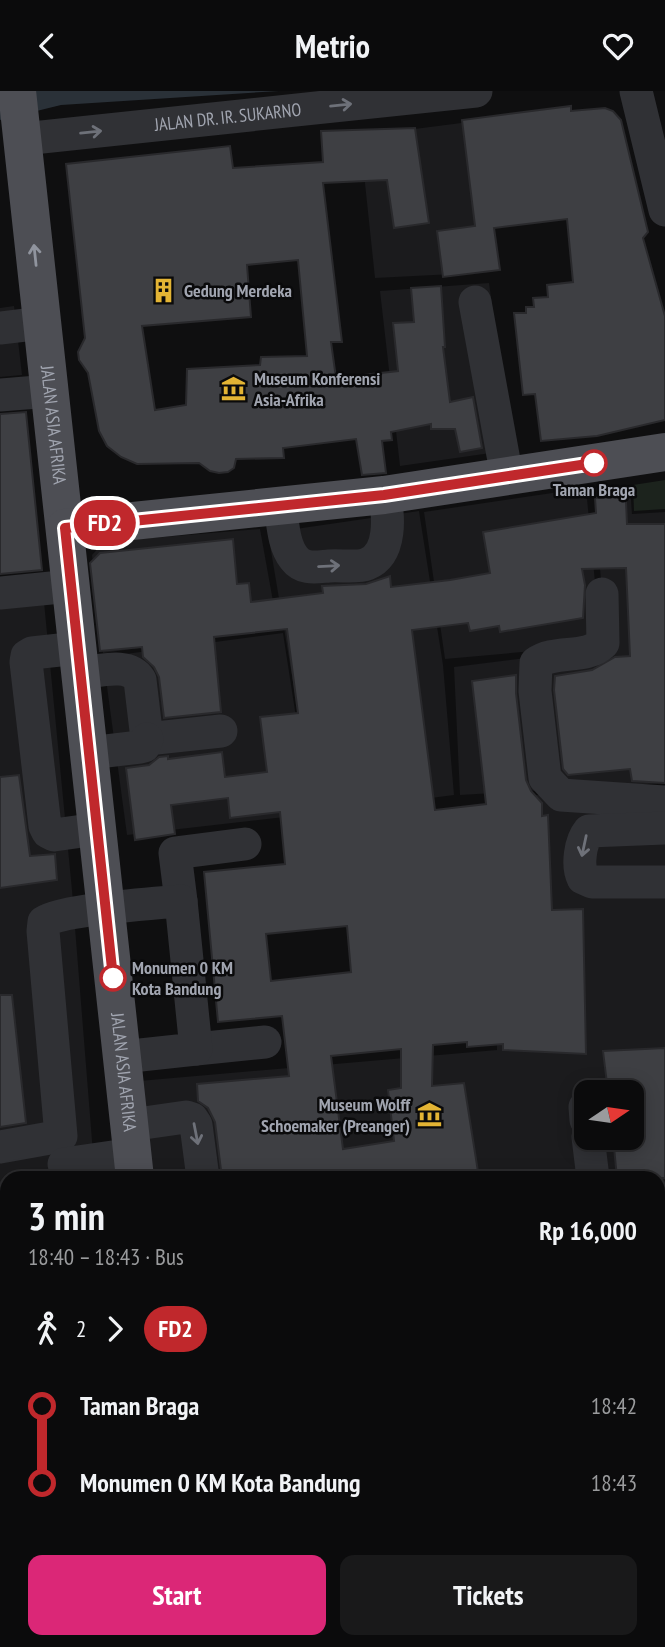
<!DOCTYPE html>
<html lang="en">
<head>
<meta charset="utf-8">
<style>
  :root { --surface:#0b0b0c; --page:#19191a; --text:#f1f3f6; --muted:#9a9b9d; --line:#2b2b2d; --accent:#db2777 }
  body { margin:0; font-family:"PT Sans Narrow",sans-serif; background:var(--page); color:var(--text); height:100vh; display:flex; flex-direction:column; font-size:26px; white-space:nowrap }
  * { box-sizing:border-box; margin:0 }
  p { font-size:23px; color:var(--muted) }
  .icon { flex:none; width:38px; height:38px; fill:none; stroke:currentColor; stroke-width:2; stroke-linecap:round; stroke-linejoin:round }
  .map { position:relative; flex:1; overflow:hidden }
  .drawer { position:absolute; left:0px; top:1080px; width:665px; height:478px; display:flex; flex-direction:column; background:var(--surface); border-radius:21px 21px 0 0; box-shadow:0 4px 18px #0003,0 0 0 2px var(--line) }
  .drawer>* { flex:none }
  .badge { padding:0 14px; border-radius:23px; font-size:24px; line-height:46px }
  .needle { width:46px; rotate:77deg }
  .buttons { position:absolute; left:574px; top:989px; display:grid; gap:14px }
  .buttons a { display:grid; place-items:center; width:70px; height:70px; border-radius:14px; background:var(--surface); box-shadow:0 4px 18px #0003,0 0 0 2px var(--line); font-size:35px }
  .map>.badge { position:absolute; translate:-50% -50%; box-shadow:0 0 0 4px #fff }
  .legs { display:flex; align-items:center; gap:10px; height:77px; padding:0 28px; font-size:23px }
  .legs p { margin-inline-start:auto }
  .head { display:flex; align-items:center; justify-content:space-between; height:119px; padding:0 28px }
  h1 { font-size:38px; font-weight:700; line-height:52px }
  .action { display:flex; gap:14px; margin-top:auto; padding:14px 28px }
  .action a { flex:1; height:80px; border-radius:14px; background:var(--accent); color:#fff; font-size:28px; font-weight:700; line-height:80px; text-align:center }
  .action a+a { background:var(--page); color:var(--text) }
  ul { padding:0 28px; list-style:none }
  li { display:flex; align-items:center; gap:24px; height:77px; font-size:26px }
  li i { display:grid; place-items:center; width:10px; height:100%; margin:0 9px; background:currentColor }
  li i::after { content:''; width:18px; height:18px; margin:-9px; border:5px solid; border-radius:50%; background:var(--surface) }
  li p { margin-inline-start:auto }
  li:first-child i { background:linear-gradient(#0000 50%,currentColor 0) }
  li:last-child i { background:linear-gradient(currentColor 50%,#0000 0) }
  header { display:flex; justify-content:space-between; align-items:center; height:91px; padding:0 28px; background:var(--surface); font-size:32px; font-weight:700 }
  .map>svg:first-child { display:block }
  .built { fill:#1b1b1d; fill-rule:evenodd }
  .green { fill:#1c231d }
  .water { fill:#2a3138 }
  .building { fill:#3e3f43; stroke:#29292c; stroke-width:2; fill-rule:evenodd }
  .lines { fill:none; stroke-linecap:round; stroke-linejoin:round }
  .minor { stroke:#303135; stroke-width:33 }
  .major { stroke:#4d4e54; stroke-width:38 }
  .oneway { stroke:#6e7179 }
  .oneway2 { stroke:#90949e }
  .line-1-casing { stroke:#fff; stroke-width:16 }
  .line-1 { stroke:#c0282c; stroke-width:10 }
  .stop-1-dot { fill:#fff; stroke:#c0282c; stroke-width:3.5 }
  .labels { text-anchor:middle; stroke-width:5; stroke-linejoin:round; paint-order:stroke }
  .street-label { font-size:18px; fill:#a1a5b0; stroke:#0a0a0b }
  .poi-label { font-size:18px; font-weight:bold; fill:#a1a5b0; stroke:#0a0a0b; text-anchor:start }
  .stop-label { font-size:18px; font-weight:bold; fill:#a1a5b0; stroke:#0a0a0b }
</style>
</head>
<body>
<header><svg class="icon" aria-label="back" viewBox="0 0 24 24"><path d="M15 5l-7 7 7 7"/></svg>Metrio<svg class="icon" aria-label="heart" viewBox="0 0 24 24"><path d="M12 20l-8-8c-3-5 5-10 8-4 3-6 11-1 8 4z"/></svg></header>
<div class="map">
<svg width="665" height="1556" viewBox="0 0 665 1556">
  <rect width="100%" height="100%" fill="#0f0f10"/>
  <g class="built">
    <path d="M 469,31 L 493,181 L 375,187 L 360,45 Z"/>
    <path d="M 489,192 L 512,359 L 400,375 L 380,200 Z"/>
    <path d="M 14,215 L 22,284 L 0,286 L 0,217 Z"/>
    <path d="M 630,394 L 632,423 L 665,421 L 665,692 L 460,704 L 454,576 L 606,557 L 594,397 Z"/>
    <path d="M 586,397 L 601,554 L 445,568 L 424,421 Z"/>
    <path d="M 419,420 L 443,574 L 454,704 L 315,722 L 268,442 Z"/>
    <path d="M 260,438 L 278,538 L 103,562 L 92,464 L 104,451 Z"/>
    <path d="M 44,511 L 72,799 L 95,1087 L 7,1087 L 7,1244 L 0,1245 L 0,516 Z"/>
    <path d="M 283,542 L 311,723 L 127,744 L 103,566 Z"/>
    <path d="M 665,697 L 665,1174 L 658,1175 L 658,1087 L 150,1087 L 139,990 L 497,959 L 488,707 ZM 586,1001 L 632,1001 L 632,1046 L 586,1046 Z"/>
    <path d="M 665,1226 L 665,1556 L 557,1556 L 556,1551 L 658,1550 L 658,1227 Z"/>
    <path d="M 7,1304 L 7,1424 L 0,1425 L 0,1305 Z"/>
    <path d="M 0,1430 L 7,1430 L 7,1550 L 0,1551 Z"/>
    <path d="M 143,1551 L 143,1556 L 0,1556 L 84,1551 Z"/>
  </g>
  <path class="green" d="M 665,389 L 665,418 L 634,420 L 633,394 Z"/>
  <path class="water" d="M 0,0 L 279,0 L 61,14 L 0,29 Z"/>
  <g class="building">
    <path d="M 571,15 L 571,20 L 605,17 L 613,20 L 621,29 L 648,141 L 643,147 L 665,225 L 665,329 L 597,345 L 541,350 L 535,303 L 523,304 L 514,222 L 526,222 L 526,216 L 534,216 L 533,207 L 548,206 L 547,194 L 573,191 L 567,128 L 494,137 L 500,179 L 443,186 L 437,140 L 475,135 L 462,29 Z"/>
    <path d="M 415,37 L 429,132 L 394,137 L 387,89 L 323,92 L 342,251 L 331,251 L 336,287 L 398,280 L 393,232 L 414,231 L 411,197 L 441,195 L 445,256 L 443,256 L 450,311 L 473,306 L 482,357 L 460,361 L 455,338 L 431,338 L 431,333 L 391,341 L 392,349 L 382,350 L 386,382 L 362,384 L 356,348 L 283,357 L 284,367 L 236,368 L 234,377 L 228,381 L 219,382 L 210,380 L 199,372 L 137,373 L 121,366 L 107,355 L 99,340 L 88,282 L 79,269 L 78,261 L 85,247 L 66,73 L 230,55 L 233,77 L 323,71 L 321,40 ZM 298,169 L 307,265 L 261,266 L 260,274 L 187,278 L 186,314 L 155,319 L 142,235 L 251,226 L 247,174 Z"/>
    <path d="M 26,321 L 42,479 L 0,483 L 0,323 Z"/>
    <path d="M 617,406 L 626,410 L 627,433 L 665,433 L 665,692 L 632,690 L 630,678 L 568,684 L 563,678 L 554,599 L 555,585 L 592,579 L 615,566 L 630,565 L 626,477 L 582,478 L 585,494 L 583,527 L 500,541 L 499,535 L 470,540 L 468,532 L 412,539 L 435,719 L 486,713 L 472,590 L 516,584 L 516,602 L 526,689 L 531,700 L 542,712 L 542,725 L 548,724 L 552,819 L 583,818 L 586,963 L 503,959 L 503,953 L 467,956 L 467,951 L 433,954 L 432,995 L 464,992 L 479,1087 L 222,1087 L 215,1031 L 208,1017 L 198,1010 L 197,993 L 289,985 L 282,925 L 218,931 L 204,781 L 285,773 L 280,721 L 230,727 L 228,707 L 171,714 L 175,743 L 135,749 L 126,677 L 149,674 L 159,666 L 168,665 L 168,668 L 222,661 L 225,686 L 267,681 L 260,626 L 298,622 L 287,538 L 214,546 L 221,621 L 164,627 L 159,586 L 154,576 L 143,566 L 142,556 L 100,560 L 90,472 L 100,462 L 233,448 L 237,493 L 249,492 L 251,511 L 323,502 L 322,495 L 366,493 L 390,485 L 391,496 L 450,489 L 490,482 L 483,441 L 596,422 L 595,407 ZM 347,835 L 351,881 L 271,890 L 266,843 ZM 401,958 L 401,997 L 388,999 L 394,1050 L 343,1058 L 331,965 Z"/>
    <path d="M 19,684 L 30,765 L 55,763 L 57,789 L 0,797 L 0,686 Z"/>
    <path d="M 0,904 L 12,904 L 26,1032 L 0,1036 Z"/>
    <path d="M 665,957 L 665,1087 L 617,1087 L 613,1046 L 632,1046 L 632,1001 L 608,1001 L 603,960 Z"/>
  </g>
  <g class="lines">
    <g class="minor">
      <path d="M 636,0 L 665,119"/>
      <path id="s1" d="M 23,48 L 476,0"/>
      <path d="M 475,211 L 507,386"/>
      <path d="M 0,237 L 42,232"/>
      <path d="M 0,304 L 50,300"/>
      <path d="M 280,415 C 283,431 283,453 294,467 C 303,479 316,476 329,475 C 340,474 357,477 367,473 C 392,463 389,424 384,404"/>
      <path d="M 0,502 L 71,495"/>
      <path d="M 602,503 L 603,552 C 586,569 555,558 536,572 L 535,600 L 545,687 L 561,704 L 665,711"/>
      <path d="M 78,557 L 32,562 L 27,565 L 26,571 L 45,735 L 48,741 L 54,744 L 97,738"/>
      <path d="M 80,582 C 100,580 129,571 140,589 L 147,648 L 221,640"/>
      <path d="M 89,662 L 140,656 L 144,655 L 147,648"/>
      <path d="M 665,737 L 589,740 C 580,751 577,775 583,787 L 592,791 L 665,791"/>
      <path d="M 181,810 L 175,762 L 245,753"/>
      <path d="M 196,958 L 265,951"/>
      <path d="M 585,1016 L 586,1029"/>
      <path d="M 130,1034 L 186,1026 L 192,1028 L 196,1034 L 203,1087"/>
      <path d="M 588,1046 L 593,1087"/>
      <path d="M 0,1056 L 61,1045 L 43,840 L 44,831 C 60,819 156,812 181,810 L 196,958 L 122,966"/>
      <path d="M 64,1073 L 133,1063"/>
      <path d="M 0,1226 L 7,1225"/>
      <path d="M 0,1272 L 7,1271"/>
      <path d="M 0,1329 L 7,1328"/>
      <path d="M 658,1392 L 665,1391"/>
      <path d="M 0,1450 L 7,1450"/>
      <path d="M 276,1550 L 280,1553 L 307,1550"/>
      <path d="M 425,1550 L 450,1555 L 515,1550"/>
      <path d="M 556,1550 L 557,1556"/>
    </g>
    <g class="major">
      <path id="s2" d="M 17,0 L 135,1087"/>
      <path d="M 65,437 L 384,404 L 665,361"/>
      <path d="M 658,1201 L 665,1201"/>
      <path d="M 185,1550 L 186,1556"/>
    </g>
  </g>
  <defs><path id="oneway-shaft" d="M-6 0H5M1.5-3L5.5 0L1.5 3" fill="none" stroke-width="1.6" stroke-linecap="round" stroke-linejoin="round" transform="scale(1.75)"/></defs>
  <g class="oneway">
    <use href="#oneway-shaft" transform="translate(341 14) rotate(-6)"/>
    <use href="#oneway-shaft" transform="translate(91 41) rotate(-6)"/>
    <use href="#oneway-shaft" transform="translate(329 475) rotate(-3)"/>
    <use href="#oneway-shaft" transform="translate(584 755) rotate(102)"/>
    <use href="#oneway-shaft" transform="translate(196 1043) rotate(79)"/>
  </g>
  <use class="oneway2" href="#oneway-shaft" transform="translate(35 164) rotate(-96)"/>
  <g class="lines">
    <defs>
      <path id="line-1" d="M 113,887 L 65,437 L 384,404 L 594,372"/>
    </defs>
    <use href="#line-1" class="line-1-casing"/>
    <use href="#line-1" class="line-1"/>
  </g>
  <defs>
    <symbol id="building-bare" viewBox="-9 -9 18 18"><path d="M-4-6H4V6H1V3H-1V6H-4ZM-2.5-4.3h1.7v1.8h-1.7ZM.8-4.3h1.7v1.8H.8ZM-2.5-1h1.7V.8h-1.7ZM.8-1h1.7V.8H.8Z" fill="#e3b434" stroke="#0a0a0b" stroke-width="2.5" paint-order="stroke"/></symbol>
    <symbol id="museum-bare" viewBox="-9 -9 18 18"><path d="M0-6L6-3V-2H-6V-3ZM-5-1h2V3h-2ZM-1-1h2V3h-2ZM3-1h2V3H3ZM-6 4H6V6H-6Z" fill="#e3b434" stroke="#0a0a0b" stroke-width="2.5" paint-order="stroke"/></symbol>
  </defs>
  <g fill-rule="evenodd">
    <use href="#building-bare" x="146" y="182" width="35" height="35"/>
    <use href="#museum-bare" x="216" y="280" width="35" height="35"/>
    <use href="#museum-bare" x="412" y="1006" width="35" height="35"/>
  </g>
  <g class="stop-1-dot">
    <circle cx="594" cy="372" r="12"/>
    <circle cx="113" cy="887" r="12"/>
  </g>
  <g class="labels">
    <g class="street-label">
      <text dy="6" stroke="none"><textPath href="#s1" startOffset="206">JALAN DR. IR. SUKARNO</textPath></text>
      <text dy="6" stroke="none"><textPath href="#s2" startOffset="336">JALAN ASIA AFRIKA</textPath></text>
      <text dy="6" stroke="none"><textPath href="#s2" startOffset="987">JALAN ASIA AFRIKA</textPath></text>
    </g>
    <g class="poi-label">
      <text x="184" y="206">Gedung Merdeka</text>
      <text x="254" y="294">Museum Konferensi<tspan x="254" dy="21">Asia-Afrika</tspan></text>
      <text x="410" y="1020" text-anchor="end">Museum Wolff<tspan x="410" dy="21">Schoemaker (Preanger)</tspan></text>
    </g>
    <g class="stop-label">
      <text x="594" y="405">Taman Braga</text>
      <text x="132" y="883" text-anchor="start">Monumen 0 KM<tspan x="132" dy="21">Kota Bandung</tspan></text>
    </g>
  </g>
</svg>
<div class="buttons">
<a><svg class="needle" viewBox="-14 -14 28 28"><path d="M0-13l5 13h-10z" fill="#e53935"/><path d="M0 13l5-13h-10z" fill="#9a9b9d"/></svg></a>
</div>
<b class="badge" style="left:105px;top:432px;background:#c0282c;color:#fff">FD2</b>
<section class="drawer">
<div class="head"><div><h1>3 min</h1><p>18:40 – 18:43 · Bus</p></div><b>Rp 16,000</b></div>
<div class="legs"><svg class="icon" aria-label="walk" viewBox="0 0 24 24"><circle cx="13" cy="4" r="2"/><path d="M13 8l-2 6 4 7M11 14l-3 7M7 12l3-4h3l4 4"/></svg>2<svg class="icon" aria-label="forward" viewBox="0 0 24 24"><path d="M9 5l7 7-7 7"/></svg><b class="badge" style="background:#c0282c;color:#fff">FD2</b></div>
<ul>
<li><i style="color:#c0282c"></i><b>Taman Braga</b><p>18:42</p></li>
<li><i style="color:#c0282c"></i><b>Monumen 0 KM Kota Bandung</b><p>18:43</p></li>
</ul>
<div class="action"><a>Start</a><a>Tickets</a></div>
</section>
</div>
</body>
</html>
